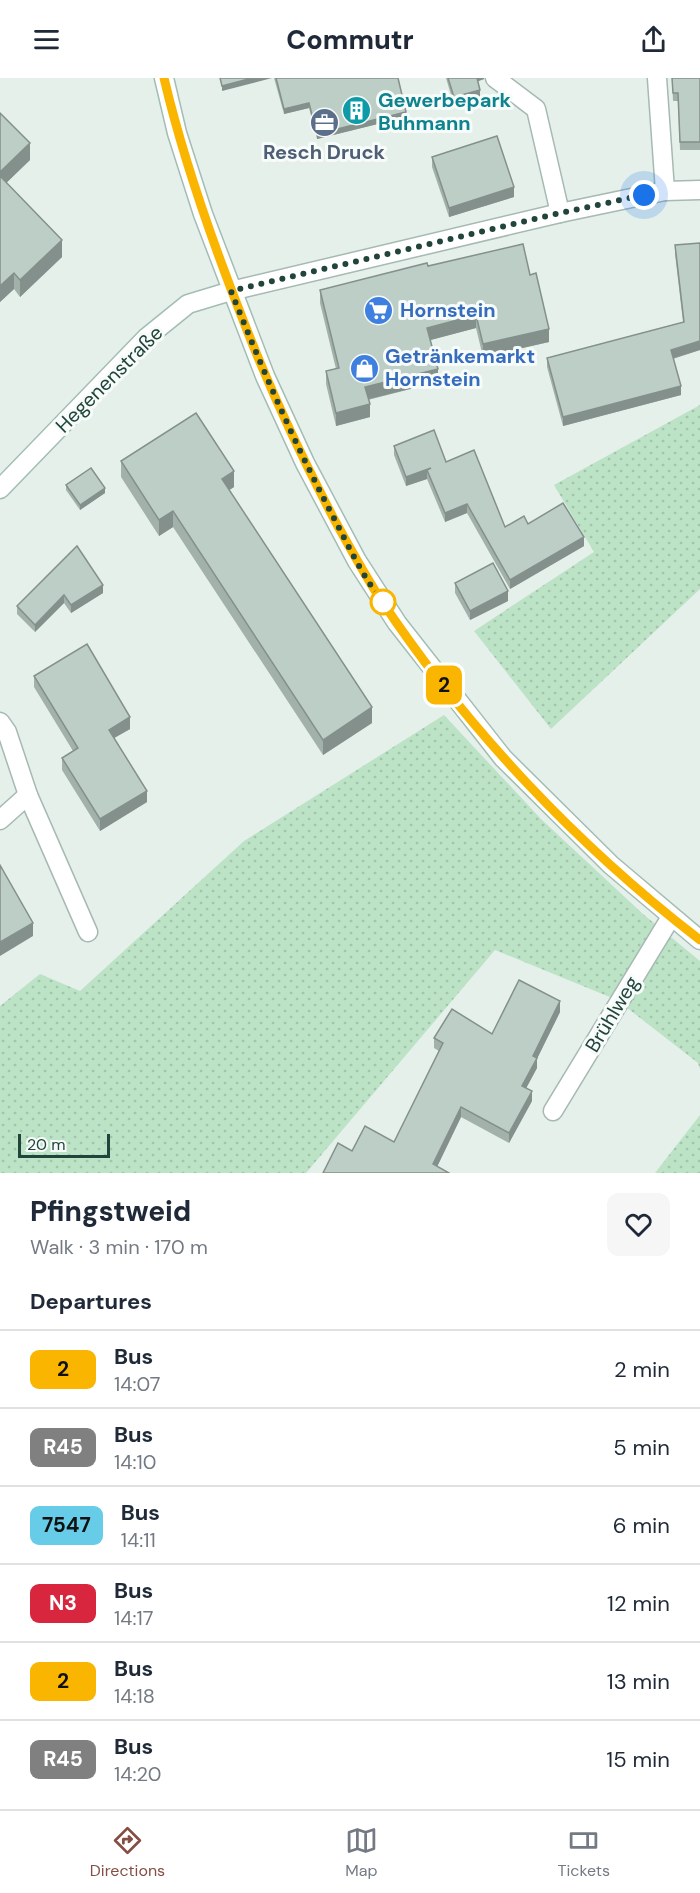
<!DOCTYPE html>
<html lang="en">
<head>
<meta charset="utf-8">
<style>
  :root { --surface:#fff; --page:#f6f6f7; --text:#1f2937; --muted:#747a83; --line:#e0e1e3; --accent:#844e44 }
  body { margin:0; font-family:"DM Sans",sans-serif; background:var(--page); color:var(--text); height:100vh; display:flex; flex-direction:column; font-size:22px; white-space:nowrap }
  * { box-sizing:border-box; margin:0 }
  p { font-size:20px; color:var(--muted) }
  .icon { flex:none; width:33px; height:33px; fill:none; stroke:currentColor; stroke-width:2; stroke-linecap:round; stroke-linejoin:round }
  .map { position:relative; height:1095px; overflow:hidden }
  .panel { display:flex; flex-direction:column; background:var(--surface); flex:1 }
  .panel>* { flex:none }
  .badge { padding:0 12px; border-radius:9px; font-size:21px; line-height:39px }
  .scale { position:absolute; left:18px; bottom:15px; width:92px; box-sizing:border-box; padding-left:6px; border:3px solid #21453b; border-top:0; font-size:16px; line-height:21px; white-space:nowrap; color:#21453b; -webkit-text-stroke:4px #f7fbf9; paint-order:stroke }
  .you { position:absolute; width:30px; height:30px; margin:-15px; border:4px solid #fff; border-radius:50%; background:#1a73e8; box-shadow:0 0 0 9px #1a73e833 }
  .map>.badge { position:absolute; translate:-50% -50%; box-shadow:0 0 0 3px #fff }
  h2 { padding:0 30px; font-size:22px; line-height:54px }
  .round { display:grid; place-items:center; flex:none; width:63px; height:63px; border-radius:12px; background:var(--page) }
  .head { display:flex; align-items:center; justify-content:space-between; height:102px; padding:0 30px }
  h1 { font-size:28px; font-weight:800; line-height:45px }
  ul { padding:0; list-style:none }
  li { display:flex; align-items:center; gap:18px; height:78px; padding:0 30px; border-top:2px solid var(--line) }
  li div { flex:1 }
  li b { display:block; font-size:22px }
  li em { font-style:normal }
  li .badge { min-width:66px; font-weight:700; text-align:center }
  header { display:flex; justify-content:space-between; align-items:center; height:78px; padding:0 30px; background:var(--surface); font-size:27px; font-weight:800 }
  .tabs { display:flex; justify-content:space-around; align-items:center; height:84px; border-top:2px solid var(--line); background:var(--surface); font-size:16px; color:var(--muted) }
  .tabs a { display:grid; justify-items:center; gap:3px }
  .tabs .current { color:var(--accent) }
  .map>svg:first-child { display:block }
  .grass { fill:url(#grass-dots) }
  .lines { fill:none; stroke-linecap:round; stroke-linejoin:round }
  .street-casing { stroke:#a6b9b3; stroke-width:21 }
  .secondary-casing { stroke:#a2bdb3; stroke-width:21 }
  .street { stroke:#fff; stroke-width:18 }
  .secondary { stroke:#fff; stroke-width:18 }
  .wall { fill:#a3b1ab }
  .shaded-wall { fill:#84908b }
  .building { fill:#bdcec7; stroke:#84908b; stroke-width:1.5 }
  .line-casing { stroke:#fff; stroke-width:14 }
  .line { stroke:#fab500; stroke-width:9 }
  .walk { stroke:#21453b; stroke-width:6; stroke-dasharray:0 10.8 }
  .stop-dot { fill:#fff; stroke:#fab500; stroke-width:3 }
  .labels { text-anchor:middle; stroke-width:6; stroke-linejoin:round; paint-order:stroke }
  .culture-label { font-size:20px; font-weight:bold; fill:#0d838f; stroke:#f7fbf9; text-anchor:start }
  .service-label { font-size:20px; font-weight:bold; fill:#4e5e75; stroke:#f7fbf9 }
  .shop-label { font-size:20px; font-weight:bold; fill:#366cbe; stroke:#f7fbf9; text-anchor:start }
  .street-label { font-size:20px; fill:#21453b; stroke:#f7fbf9 }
</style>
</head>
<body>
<header><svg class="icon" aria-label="menu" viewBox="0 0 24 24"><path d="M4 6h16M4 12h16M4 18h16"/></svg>Commutr<svg class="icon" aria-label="share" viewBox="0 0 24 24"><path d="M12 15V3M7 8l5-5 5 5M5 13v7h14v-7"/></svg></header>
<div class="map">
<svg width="700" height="1095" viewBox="0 0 700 1095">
  <defs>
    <pattern id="grass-dots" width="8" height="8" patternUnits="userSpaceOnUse" patternTransform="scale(1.5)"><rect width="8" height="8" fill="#bce3c6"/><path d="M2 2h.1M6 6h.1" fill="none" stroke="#a1c4ab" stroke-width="1.8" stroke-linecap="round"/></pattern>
  </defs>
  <rect width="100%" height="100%" fill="#e5f0eb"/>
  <g class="grass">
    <path d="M 700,327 L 700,511 L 551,651 L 474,553 L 594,474 L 554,407 Z"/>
    <path d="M 444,637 L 541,741 L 643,836 L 700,883 L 700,991 L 698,985 L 617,922 L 495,872 L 306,1095 L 0,1095 L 0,928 L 40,896 L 80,913 L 244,763 Z"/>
    <path d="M 700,1037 L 700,1095 L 655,1095 Z"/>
  </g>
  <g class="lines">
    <defs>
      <g id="street">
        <path d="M 495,0 L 536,31 L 560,135"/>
        <path d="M 657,0 L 665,113"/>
        <path d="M 231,213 L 560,135 L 665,113 L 700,112"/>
        <path d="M 0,644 L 7,654 L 28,717 L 88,854"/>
        <path d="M 0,742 L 28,717"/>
        <path d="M 553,1033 L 671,839"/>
      </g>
      <g id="secondary">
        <path d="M 164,0 L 177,55 L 203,136 L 265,298 L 305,385 L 357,483 L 397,545 L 503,680 L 611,787 L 700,862"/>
        <path d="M 0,411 L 146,260 L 188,226 L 231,213"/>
      </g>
    </defs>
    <use href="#street" class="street-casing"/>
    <use href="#secondary" class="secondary-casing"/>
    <use href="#street" class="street"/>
    <use href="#secondary" class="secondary"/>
  </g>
  <g class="wall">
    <path d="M 274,0 L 398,0 L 406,39 L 317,61 L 309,30 L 284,36 Z"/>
    <path d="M 446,0 L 484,0 L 484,1 L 478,3 L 480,20 L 454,27 Z"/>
    <path d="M 672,0 L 700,0 L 700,72 L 680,72 L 678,23 L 673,23 Z"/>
    <path d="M 0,35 L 30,82 L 6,105 L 62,179 L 20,219 L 14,211 L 0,224 Z"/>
    <path d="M 432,79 L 514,119 L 449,139 L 432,89 Z"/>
    <path d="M 675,167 L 700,272 L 673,281 L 681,317 L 563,348 L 547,289 L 547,280 L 683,244 L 675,176 Z"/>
    <path d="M 428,188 L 530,197 L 549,264 L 483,279 L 476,250 L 430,262 L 438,304 L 368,322 L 370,339 L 336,348 L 326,306 L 326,293 L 336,291 L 320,225 L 320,212 Z"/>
    <path d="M 394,368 L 446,384 L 505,449 L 528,446 L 584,468 L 510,511 L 467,435 L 445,444 L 427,401 L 406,408 L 394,377 Z"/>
    <path d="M 121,383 L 234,409 L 229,412 L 372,645 L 323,677 L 173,449 L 159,458 L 121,399 Z"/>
    <path d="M 66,407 L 105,415 L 80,432 L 66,412 Z"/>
    <path d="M 77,468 L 103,515 L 71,535 L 64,525 L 35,554 L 17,536 L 17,528 Z"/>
    <path d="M 455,505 L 508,523 L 470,542 L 455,515 Z"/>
    <path d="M 34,598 L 130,651 L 114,660 L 147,724 L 100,753 L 62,692 L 62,680 L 73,673 L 34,609 Z"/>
    <path d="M 560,934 L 537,980 L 537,990 L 526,1010 L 532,1023 L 509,1065 L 461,1039 L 437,1089 L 352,1073 L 394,1064 L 439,973 L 434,970 L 434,960 L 492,956 Z"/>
  </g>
  <g class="shaded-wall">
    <path d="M 252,0 L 272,0 L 222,13 L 222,8 Z"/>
    <path d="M 476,0 L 484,0 L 484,1 L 476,4 Z"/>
    <path d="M 480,12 L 480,20 L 454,27 L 454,19 Z"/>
    <path d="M 309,25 L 309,30 L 284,36 L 284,31 Z"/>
    <path d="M 406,34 L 406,39 L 317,61 L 317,56 Z"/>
    <path d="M 30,65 L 30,82 L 0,111 L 0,94 Z"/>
    <path d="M 514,109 L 514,119 L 449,139 L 449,130 Z"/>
    <path d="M 62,162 L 62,179 L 20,219 L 20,202 Z"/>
    <path d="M 14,195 L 14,211 L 0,224 L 0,208 Z"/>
    <path d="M 476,237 L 476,250 L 427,263 L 427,250 Z"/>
    <path d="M 549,251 L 549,264 L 483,279 L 483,266 Z"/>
    <path d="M 700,263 L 700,272 L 671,281 L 671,272 Z"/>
    <path d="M 438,291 L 438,304 L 365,322 L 365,309 Z"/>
    <path d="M 681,308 L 681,317 L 563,348 L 563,339 Z"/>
    <path d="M 370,326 L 370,339 L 336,348 L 336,335 Z"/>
    <path d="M 431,390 L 427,392 L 427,401 L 406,408 L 406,399 Z"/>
    <path d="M 234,393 L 234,409 L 222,417 L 222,401 Z"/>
    <path d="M 105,410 L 105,415 L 80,432 L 80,427 Z"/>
    <path d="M 467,426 L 467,435 L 445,444 L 445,435 Z"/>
    <path d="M 173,433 L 173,449 L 159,458 L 159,442 Z"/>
    <path d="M 584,459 L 584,468 L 510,511 L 510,502 Z"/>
    <path d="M 103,507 L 103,515 L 71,535 L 71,527 Z"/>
    <path d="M 508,513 L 508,523 L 470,542 L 470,533 Z"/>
    <path d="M 64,517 L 64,525 L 35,554 L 35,547 Z"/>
    <path d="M 372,629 L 372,645 L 323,677 L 323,662 Z"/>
    <path d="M 130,639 L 130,651 L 109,663 L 109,652 Z"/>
    <path d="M 147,713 L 147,724 L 100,753 L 100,741 Z"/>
    <path d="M 33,845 L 33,858 L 0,878 L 0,864 Z"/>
    <path d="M 560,923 L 560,934 L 537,981 L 537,990 L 522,1018 L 522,1008 L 533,978 Z"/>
    <path d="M 532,1013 L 532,1023 L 509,1065 L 509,1055 Z"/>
    <path d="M 461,1029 L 461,1039 L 434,1095 L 433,1086 Z"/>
  </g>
  <g class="building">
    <path d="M 220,0 L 252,0 L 222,8 Z"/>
    <path d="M 276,0 L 398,0 L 406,34 L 317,56 L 309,25 L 284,31 Z"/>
    <path d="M 448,0 L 477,0 L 480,12 L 454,19 Z"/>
    <path d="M 672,0 L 700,0 L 700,64 L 680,64 L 678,15 L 673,15 Z"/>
    <path d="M 0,35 L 30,65 L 0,94 Z"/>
    <path d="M 497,58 L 514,109 L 449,130 L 432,79 Z"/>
    <path d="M 0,98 L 62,162 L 20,202 L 14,195 L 0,208 Z"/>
    <path d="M 700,165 L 700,263 L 671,272 L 681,308 L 563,339 L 547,280 L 684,244 L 675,167 Z"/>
    <path d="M 523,166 L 530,197 L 536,195 L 549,251 L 483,266 L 476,237 L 427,250 L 438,291 L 365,309 L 370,326 L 336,335 L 326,293 L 339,290 L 320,212 L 427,185 L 428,188 Z"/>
    <path d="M 196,335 L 234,393 L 222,401 L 372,629 L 323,662 L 173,433 L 159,442 L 121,383 Z"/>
    <path d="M 434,352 L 446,384 L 474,372 L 505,449 L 524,438 L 528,446 L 563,425 L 584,459 L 510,502 L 467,426 L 445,435 L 427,392 L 431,390 L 406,399 L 394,368 Z"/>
    <path d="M 91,390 L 105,410 L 80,427 L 66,407 Z"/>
    <path d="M 77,468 L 103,507 L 71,527 L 64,517 L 35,547 L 17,528 Z"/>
    <path d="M 493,485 L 508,513 L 470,533 L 455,505 Z"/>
    <path d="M 87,566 L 130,639 L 109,652 L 147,713 L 100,741 L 62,680 L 78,670 L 34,598 Z"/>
    <path d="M 0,787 L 33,845 L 0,864 Z"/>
    <path d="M 519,902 L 560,923 L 533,978 L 537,980 L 522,1008 L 532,1013 L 509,1055 L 461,1029 L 433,1086 L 449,1095 L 323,1095 L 338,1065 L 352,1073 L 365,1048 L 394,1064 L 443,965 L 434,960 L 452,931 L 492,956 Z"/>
  </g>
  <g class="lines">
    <defs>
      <path id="line" d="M 164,0 C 184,85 213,166 245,247 C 271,314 301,378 334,441 C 349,468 364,496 381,522 C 467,651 577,767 700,862"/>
    </defs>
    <use href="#line" class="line-casing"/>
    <use href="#line" class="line"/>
    <path class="walk" d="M 383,524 C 364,501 350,471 336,444 C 296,369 263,293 231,213 L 560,135 L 644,117"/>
  </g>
  <defs>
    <symbol id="building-disc" viewBox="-11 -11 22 22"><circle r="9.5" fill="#0f9aa8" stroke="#f7fbf9"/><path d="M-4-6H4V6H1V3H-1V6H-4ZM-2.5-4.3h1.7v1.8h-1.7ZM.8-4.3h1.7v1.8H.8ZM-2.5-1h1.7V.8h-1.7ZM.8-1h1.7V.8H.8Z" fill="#fff"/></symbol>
    <symbol id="office-disc" viewBox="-11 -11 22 22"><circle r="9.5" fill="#5c6f8a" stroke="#f7fbf9"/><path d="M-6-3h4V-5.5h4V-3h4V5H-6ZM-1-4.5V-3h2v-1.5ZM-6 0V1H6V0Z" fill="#fff"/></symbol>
    <symbol id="supermarket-disc" viewBox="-11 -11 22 22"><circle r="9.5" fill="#3f7fe0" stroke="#f7fbf9"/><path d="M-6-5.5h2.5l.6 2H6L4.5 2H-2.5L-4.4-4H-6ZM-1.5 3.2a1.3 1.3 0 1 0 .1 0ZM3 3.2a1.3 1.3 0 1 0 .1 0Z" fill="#fff"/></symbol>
    <symbol id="shop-disc" viewBox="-11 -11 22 22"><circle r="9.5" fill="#3f7fe0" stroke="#f7fbf9"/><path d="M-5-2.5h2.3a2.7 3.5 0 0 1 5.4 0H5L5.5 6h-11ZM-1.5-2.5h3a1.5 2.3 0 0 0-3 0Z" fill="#fff"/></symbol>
  </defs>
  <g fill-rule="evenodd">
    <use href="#building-disc" x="340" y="16" width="33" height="33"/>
    <use href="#office-disc" x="308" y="28" width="33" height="33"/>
    <use href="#supermarket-disc" x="362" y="216" width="33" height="33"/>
    <use href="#shop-disc" x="348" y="274" width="33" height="33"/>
  </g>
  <circle class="stop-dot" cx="383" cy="524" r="12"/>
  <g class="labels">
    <g class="culture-label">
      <text x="378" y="29">Gewerbepark<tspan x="378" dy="23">Buhmann</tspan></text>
    </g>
    <g class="service-label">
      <text x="324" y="81">Resch Druck</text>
    </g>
    <g class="shop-label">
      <text x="400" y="239">Hornstein</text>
      <text x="385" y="285">Getränkemarkt<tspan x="385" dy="23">Hornstein</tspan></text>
    </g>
    <g class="street-label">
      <text transform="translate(109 301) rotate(-45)" y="7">Hegenenstraße</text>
      <text transform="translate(612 936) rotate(-59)" y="7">Brühlweg</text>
    </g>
  </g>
</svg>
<div class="scale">20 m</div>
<div class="you" style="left:644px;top:117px"></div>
<b class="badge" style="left:444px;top:607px;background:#fab500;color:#111">2</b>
</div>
<section class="panel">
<div class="head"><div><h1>Pfingstweid</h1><p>Walk · 3 min · 170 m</p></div><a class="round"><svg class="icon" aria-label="heart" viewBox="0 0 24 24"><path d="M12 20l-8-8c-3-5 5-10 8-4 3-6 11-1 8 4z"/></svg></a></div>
<h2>Departures</h2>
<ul>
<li><span class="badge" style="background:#fab500;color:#111">2</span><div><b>Bus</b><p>14:07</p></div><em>2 min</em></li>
<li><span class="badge" style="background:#808080;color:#fff">R45</span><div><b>Bus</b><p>14:10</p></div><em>5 min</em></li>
<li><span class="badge" style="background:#66cce8;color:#111">7547</span><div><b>Bus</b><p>14:11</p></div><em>6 min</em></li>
<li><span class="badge" style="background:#d7263d;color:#fff">N3</span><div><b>Bus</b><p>14:17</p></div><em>12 min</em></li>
<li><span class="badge" style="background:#fab500;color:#111">2</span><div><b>Bus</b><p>14:18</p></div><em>13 min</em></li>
<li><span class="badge" style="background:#808080;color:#fff">R45</span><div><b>Bus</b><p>14:20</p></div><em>15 min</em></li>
</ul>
</section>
<nav class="tabs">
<a class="current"><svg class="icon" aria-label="directions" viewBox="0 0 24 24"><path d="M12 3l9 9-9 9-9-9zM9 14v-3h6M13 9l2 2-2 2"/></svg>Directions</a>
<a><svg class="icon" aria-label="map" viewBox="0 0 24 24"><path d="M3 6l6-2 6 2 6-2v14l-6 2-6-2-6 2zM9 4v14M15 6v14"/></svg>Map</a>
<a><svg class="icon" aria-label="tickets" viewBox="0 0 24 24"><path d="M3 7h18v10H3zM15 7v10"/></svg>Tickets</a>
</nav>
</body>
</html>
